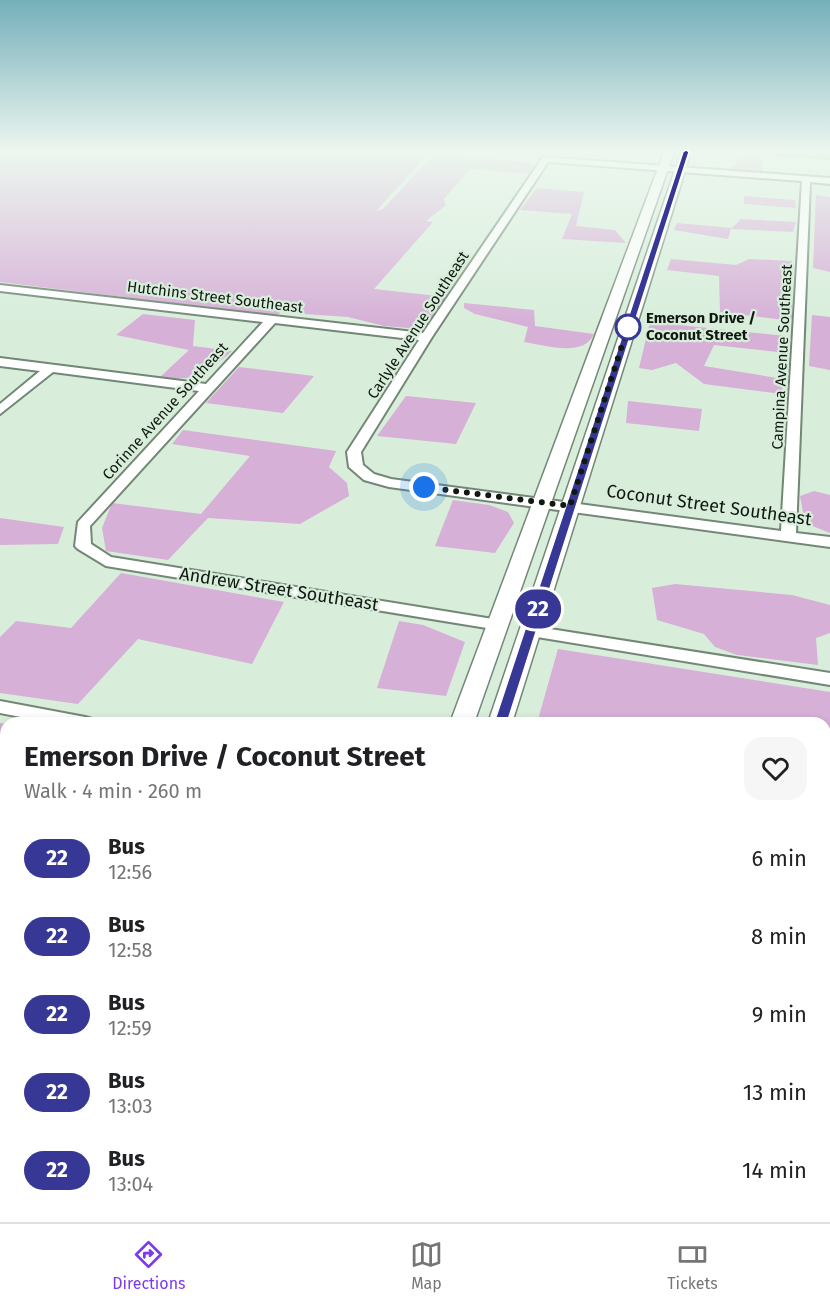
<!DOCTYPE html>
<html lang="en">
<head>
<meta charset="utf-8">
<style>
  :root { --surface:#fff; --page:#f6f6f6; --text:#202124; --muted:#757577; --line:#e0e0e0; --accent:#7c3aed }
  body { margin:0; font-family:"Fira Sans",sans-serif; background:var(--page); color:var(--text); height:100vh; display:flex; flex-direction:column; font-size:22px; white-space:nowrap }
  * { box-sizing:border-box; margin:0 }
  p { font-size:20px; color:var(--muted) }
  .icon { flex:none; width:33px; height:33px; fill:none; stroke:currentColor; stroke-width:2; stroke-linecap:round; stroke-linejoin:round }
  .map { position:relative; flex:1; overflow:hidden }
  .sheet { position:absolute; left:0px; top:717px; width:831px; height:506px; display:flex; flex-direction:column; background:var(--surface); border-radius:18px 18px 0 0; box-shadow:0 3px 9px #0003 }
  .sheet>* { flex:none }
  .badge { padding:0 12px; border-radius:20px; font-size:21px; line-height:39px }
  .you { position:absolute; width:30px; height:30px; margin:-15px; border:4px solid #fff; border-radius:50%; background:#1a73e8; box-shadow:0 0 0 9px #1a73e833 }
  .map>.badge { position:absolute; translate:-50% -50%; box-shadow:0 0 0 3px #fff }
  .round { display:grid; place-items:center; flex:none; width:63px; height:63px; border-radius:18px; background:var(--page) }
  .head { display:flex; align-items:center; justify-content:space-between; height:102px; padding:0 24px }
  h1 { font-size:28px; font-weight:700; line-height:45px }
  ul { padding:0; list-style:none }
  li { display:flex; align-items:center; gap:18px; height:78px; padding:0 24px }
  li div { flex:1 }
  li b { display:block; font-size:22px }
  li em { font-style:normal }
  li .badge { min-width:66px; font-weight:700; text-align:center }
  .tabs { display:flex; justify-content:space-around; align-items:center; height:84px; border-top:2px solid var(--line); background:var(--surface); font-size:16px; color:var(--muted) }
  .tabs a { display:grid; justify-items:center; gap:3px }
  .tabs .current { color:var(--accent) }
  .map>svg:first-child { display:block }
  .green { fill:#d6b0d7 }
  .water { fill:#6aa875 }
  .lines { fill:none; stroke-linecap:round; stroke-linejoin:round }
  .canal { fill:#6aa875; fill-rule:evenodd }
  .minor-casing { stroke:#738776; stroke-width:4 }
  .tertiary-casing { stroke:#738776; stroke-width:3 }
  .minor { fill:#fff; fill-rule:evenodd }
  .tertiary { fill:#fff; fill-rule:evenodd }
  .line { fill:#373896; stroke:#fff; stroke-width:1.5 }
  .walk { stroke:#101811; stroke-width:6; stroke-dasharray:0 10.8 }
  .stop-dot { fill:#fff; stroke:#373896; stroke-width:3 }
  .labels { text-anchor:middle; stroke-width:4.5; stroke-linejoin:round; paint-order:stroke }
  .far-street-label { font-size:15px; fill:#101811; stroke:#d8eedb }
  .far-stop-label { font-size:15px; font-weight:bold; fill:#101811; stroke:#d8eedb; text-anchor:start }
  .street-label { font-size:18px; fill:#101811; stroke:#d8eedb }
</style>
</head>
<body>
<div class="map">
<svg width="830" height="1222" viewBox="0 0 830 1222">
  <rect width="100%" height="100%" fill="#d8eedb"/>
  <g class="green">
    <path d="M 0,152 L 430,152 L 376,211 L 383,209 L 436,152 L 531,163 L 534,166 L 532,174 L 470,169 L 444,199 L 446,205 L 426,221 L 433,222 L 374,289 L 447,297 L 421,329 L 384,326 L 348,317 L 305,314 L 290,302 L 277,316 L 0,282 Z"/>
    <path d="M 737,156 L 763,158 L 761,174 L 725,171 L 736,165 Z"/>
    <path d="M 537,188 L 584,192 L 576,226 L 615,230 L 626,243 L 562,239 L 572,214 L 520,210 Z"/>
    <path d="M 816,195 L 830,197 L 830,272 L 813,268 Z"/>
    <path d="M 744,196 L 795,200 L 796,208 L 744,204 Z"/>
    <path d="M 741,219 L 796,222 L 793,232 L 731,229 L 728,239 L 674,230 L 677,223 L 732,228 Z"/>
    <path d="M 671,259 L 736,265 L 749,259 L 792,261 L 792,321 L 720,312 L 719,276 L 667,270 Z"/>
    <path d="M 464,303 L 534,310 L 535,326 L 594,334 C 584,358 545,345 524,342 L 528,327 L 475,314 L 464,308 Z"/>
    <path d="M 143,314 L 195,320 L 193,346 L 232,351 C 204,375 196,381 159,378 L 189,350 L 116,335 Z"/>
    <path d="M 812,315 L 830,317 L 830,370 L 809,366 Z"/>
    <path d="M 650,322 L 786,336 L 777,352 L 714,345 L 704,366 L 783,379 L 782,394 L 704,384 L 676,363 L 652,370 L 639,368 Z"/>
    <path d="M 239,367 L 314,376 L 283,413 L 206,403 Z"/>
    <path d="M 406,396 L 476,403 L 456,444 L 377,436 Z"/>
    <path d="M 628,401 L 702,409 L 699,431 L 626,423 Z"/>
    <path d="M 183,430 L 336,451 L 329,467 L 347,483 L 349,496 L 300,524 L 208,518 L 168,560 L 106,551 L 102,528 L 112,503 L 201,514 L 250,456 L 172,444 Z"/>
    <path d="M 814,491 L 830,495 L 830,533 L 805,523 L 800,496 Z"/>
    <path d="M 453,500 L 489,505 L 508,512 L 514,523 L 495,553 L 435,546 Z"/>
    <path d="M 0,518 L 64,527 L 58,544 L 0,545 Z"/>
    <path d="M 121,573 L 284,602 L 252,664 L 138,639 L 78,704 L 0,693 L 0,637 L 16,621 L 71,628 Z"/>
    <path d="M 675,584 L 792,595 L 830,605 L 830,633 L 816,638 L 818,665 L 737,655 L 715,647 L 704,634 L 657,620 L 652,588 Z"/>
    <path d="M 399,621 L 423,625 L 465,642 L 446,696 L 377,688 Z"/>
    <path d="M 558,649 L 830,692 L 830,771 L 825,770 L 825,723 L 537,723 Z"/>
    <path d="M 0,723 L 6,724 L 6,822 L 0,821 Z"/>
    <path d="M 6,1109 L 6,1216 L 0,1214 L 0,1111 Z"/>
    <path d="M 7,1217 L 88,1217 L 89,1222 L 26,1222 Z"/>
  </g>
  <path class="water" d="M 721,152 L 830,154 L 830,160 Z"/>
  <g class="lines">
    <path class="canal" d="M 825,1034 L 830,1036 L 830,1060 L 825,1058 Z"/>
    <defs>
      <g id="minor">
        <path d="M 543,157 L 830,178 L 830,184 L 810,182 L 796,533 L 830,537 L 830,547 L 389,487 L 364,480 L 349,467 L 347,452 L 419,340 L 275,323 L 90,526 L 91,544 L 111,557 L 499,620 L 505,621 L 507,625 L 505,629 L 499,630 L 106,566 L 78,549 L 75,546 L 78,522 L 199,391 L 53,372 L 0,414 L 0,404 L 40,371 L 0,366 L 0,358 L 206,384 L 263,322 L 0,291 L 0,285 L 423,333 ZM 548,162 L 802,181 L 781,531 L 391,479 L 374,474 L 363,465 L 361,452 L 432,337 Z"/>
        <path d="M 531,626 L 830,673 L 830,685 L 525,635 L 523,631 L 525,627 Z"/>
        <path d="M 0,701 L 85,717 L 92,719 L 94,723 L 52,723 L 0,713 Z"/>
        <path d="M 825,859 L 830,860 L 830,876 L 825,875 Z"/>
        <rect x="0" y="1065" width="6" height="22"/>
        <path d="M 557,1216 L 604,1216 L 606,1222 L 560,1222 Z"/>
      </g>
      <g id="tertiary">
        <path d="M 664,152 L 674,152 L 474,723 L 450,723 Z"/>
        <path d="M 681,152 L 691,152 L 512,723 L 488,723 Z"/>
        <path d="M 270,1216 L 305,1216 L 304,1222 L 268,1222 Z"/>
        <path d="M 327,1216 L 362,1216 L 361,1222 L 325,1222 Z"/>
      </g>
    </defs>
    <use href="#minor" class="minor-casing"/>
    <use href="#tertiary" class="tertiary-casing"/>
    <use href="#minor" class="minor"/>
    <use href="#tertiary" class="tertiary"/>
  </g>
  <linearGradient id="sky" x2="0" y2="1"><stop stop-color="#75afba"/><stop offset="0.47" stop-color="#edf7ef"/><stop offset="1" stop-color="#edf7ef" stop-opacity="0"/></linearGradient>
  <rect width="830" height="323" fill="url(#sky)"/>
  <path class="line" d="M 686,150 L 689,152 L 507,723 L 505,726 L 496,726 L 494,723 L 683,152 Z"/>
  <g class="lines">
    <path class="walk" d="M 424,487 L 570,506 L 628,327"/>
  </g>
  <circle class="stop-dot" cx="628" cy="327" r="12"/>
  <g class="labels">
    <g class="far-street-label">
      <text transform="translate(215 297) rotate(7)" y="5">Hutchins Street Southeast</text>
      <text transform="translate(418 325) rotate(-57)" y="5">Carlyle Avenue Southeast</text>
      <text transform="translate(782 357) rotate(-87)" y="5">Campina Avenue Southeast</text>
      <text transform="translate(165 411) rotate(-48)" y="5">Corinne Avenue Southeast</text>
    </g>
    <g class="far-stop-label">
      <text x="646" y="323">Emerson Drive /<tspan x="646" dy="17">Coconut Street</tspan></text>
    </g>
    <g class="street-label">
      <text transform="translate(709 505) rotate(8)" y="6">Coconut Street Southeast</text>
      <text transform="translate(279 589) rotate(9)" y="6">Andrew Street Southeast</text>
    </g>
  </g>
</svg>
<div class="you" style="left:424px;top:487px"></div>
<b class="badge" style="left:538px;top:609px;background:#373896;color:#fff">22</b>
<section class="sheet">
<div class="head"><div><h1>Emerson Drive / Coconut Street</h1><p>Walk · 4 min · 260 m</p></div><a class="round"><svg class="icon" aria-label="heart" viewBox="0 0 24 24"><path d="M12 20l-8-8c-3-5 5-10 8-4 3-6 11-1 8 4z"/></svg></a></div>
<ul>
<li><span class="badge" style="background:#373896;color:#fff">22</span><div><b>Bus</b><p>12:56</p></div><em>6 min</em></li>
<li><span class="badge" style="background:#373896;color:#fff">22</span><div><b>Bus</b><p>12:58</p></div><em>8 min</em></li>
<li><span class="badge" style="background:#373896;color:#fff">22</span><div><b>Bus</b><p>12:59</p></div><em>9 min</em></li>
<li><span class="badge" style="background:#373896;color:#fff">22</span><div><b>Bus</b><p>13:03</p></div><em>13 min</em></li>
<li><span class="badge" style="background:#373896;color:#fff">22</span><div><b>Bus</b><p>13:04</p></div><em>14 min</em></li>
</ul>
</section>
</div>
<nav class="tabs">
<a class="current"><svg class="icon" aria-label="directions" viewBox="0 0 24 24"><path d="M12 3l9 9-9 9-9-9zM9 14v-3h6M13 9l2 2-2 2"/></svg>Directions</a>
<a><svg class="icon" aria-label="map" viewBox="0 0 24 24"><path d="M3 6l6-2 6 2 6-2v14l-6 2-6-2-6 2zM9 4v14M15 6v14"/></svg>Map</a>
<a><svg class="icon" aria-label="tickets" viewBox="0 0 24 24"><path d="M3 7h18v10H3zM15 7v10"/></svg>Tickets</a>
</nav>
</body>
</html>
